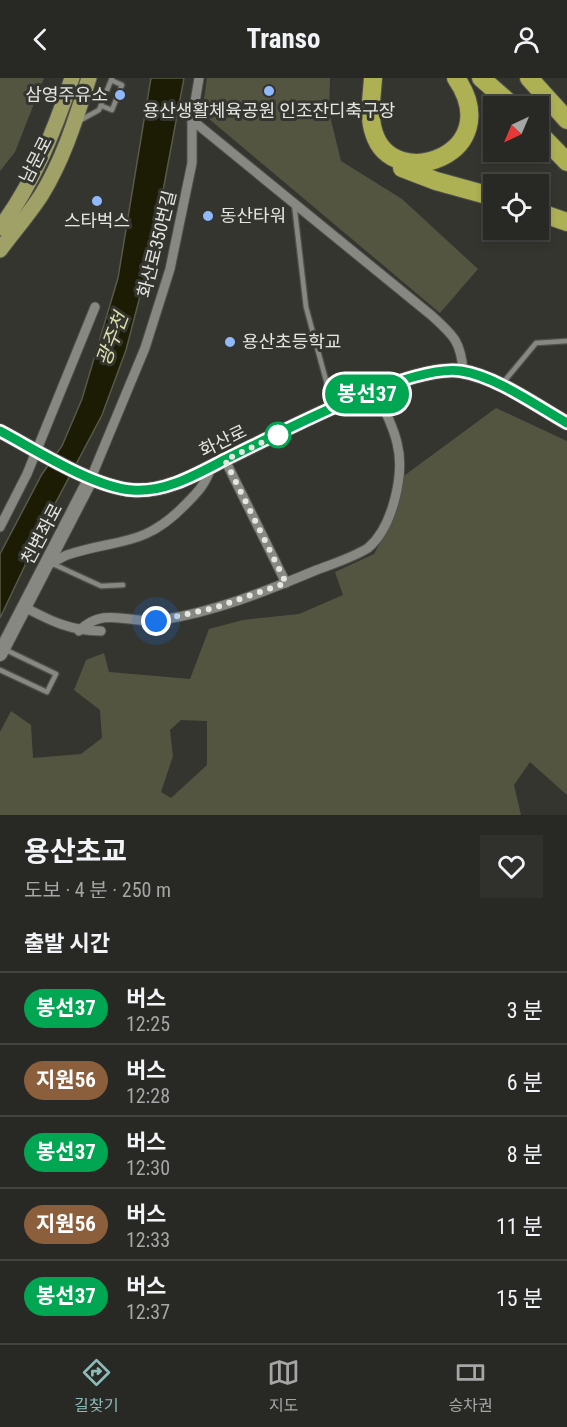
<!DOCTYPE html>
<html lang="ko">
<head>
<meta charset="utf-8">
<style>
  :root { --surface:#282824; --page:#30302c; --text:#f1f3f6; --muted:#a5a6a6; --line:#444441; --accent:#8bbbb9 }
  body { margin:0; font-family:"Roboto Condensed","Noto Sans KR",sans-serif; background:var(--page); color:var(--text); height:100vh; display:flex; flex-direction:column; font-size:22px; white-space:nowrap }
  * { box-sizing:border-box; margin:0 }
  p { font-size:20px; color:var(--muted) }
  .icon { flex:none; width:33px; height:33px; fill:none; stroke:currentColor; stroke-width:2; stroke-linecap:round; stroke-linejoin:round }
  .map { position:relative; height:737px; overflow:hidden }
  .drawer { display:flex; flex-direction:column; background:var(--surface); flex:1 }
  .drawer>* { flex:none }
  .badge { padding:0 12px; border-radius:20px; font-size:21px; line-height:39px }
  .needle { width:39px; rotate:224deg }
  .buttons { position:absolute; left:483px; top:18px; display:grid; gap:12px }
  .buttons a { display:grid; place-items:center; width:66px; height:66px; border-radius:0px; background:var(--surface); box-shadow:0 3px 9px #0003,0 0 0 2px var(--line); font-size:30px }
  .you { position:absolute; width:30px; height:30px; margin:-15px; border:4px solid #fff; border-radius:50%; background:#1a73e8; box-shadow:0 0 0 9px #1a73e833 }
  .map>.badge { position:absolute; translate:-50% -50%; box-shadow:0 0 0 3px #fff }
  h2 { padding:0 24px; font-size:22px; line-height:54px }
  .round { display:grid; place-items:center; flex:none; width:63px; height:63px; border-radius:0px; background:var(--page) }
  .headline { display:flex; align-items:center; justify-content:space-between; height:102px; padding:0 24px }
  h1 { font-size:28px; font-weight:700; line-height:45px }
  ul { padding:0; list-style:none }
  li { display:flex; align-items:center; gap:18px; height:72px; padding:0 24px; border-top:2px solid var(--line) }
  li div { flex:1 }
  li b { display:block; font-size:22px }
  li em { font-style:normal }
  li .badge { min-width:66px; font-weight:700; text-align:center }
  header { display:flex; justify-content:space-between; align-items:center; height:78px; padding:0 24px; background:var(--surface); font-size:27px; font-weight:700 }
  .menu { display:flex; justify-content:space-around; align-items:center; height:84px; border-top:2px solid var(--line); background:var(--surface); font-size:16px; color:var(--muted) }
  .menu a { display:grid; justify-items:center; gap:3px }
  .menu .selected { color:var(--accent) }
  .map>svg:first-child { display:block }
  .green { fill:#545540; fill-rule:evenodd }
  .water { fill:#1b1c03; stroke:#585946; stroke-width:1.5 }
  .lines { fill:none; stroke-linecap:round; stroke-linejoin:round }
  .lane-casing { stroke:#50514d; stroke-width:7 }
  .street-casing { stroke:#50514d; stroke-width:11 }
  .secondary-casing { stroke:#50514d; stroke-width:16 }
  .primary-casing { stroke:#50514d; stroke-width:17 }
  .highway-casing { stroke:#50514d; stroke-width:20 }
  .lane { stroke:#888883; stroke-width:4.5 }
  .street { stroke:#888883; stroke-width:9 }
  .secondary { stroke:#888883; stroke-width:14 }
  .primary { stroke:#9fa166; stroke-width:15 }
  .highway { stroke:#aeb153; stroke-width:18 }
  .line-casing { stroke:#fff; stroke-width:14 }
  .line { stroke:#00a651; stroke-width:9 }
  .walk { stroke:#e5e6e2; stroke-width:6; stroke-dasharray:0 10.8 }
  .poi-dot { fill:#8fb8fd; stroke:#353530; stroke-width:2 }
  .stop-dot { fill:#fff; stroke:#00a651; stroke-width:3 }
  .labels { text-anchor:middle; stroke-width:6; stroke-linejoin:round; paint-order:stroke }
  .poi-label { font-size:18px; fill:#e5e6e2; stroke:#353530 }
  .street-label { font-size:18px; fill:#e5e6e2; stroke:#353530 }
  .water-label { font-size:20px; font-style:italic; fill:#dcdfa8; stroke:#353530 }
</style>
</head>
<body>
<header><svg class="icon" aria-label="back" viewBox="0 0 24 24"><path d="M15 5l-7 7 7 7"/></svg>Transo<svg class="icon" aria-label="person" viewBox="0 0 24 24"><circle cx="12" cy="8" r="4"/><path d="M4 21q1-7 8-7t8 7"/></svg></header>
<div class="map">
<svg width="567" height="737" viewBox="0 0 567 737">
  <rect width="100%" height="100%" fill="#353530"/>
  <g class="green">
    <path d="M 0,0 L 44,0 L 15,74 L 0,93 Z"/>
    <path d="M 207,0 L 330,0 L 329,34 L 341,83 L 402,121 L 478,191 L 440,235 L 202,35 Z"/>
    <path d="M 496,330 L 567,363 L 567,717 L 530,684 L 514,707 L 521,737 L 0,737 L 0,654 L 11,633 L 31,647 L 33,680 L 81,676 L 102,660 L 100,632 L 74,612 L 86,582 L 104,575 L 109,594 L 190,601 L 209,551 L 243,542 L 299,536 L 343,517 L 335,494 L 374,476 L 396,435 L 401,400 ZM 181,642 L 207,643 L 207,687 L 171,720 L 161,714 L 173,678 L 170,652 Z"/>
  </g>
  <path class="water" d="M 151,0 L 184,0 L 152,172 L 126,272 L 102,337 L 47,441 L 0,540 L 0,476 L 42,396 L 62,368 L 82,321 L 118,200 Z"/>
  <g class="lines">
    <defs>
      <g id="lane">
        <path d="M 102,28 L 112,32 L 122,7 L 113,3"/>
        <path d="M 79,43 L 99,32 L 112,0"/>
        <path d="M 294,125 L 306,229 L 333,328"/>
        <path d="M 502,306 L 536,265 L 567,263"/>
        <path d="M 51,485 L 101,508 L 123,507"/>
        <path d="M 0,592 L 47,614 L 56,596 L 4,571"/>
      </g>
      <g id="street">
        <path d="M 192,42 L 431,237 C 453,257 461,263 463,293"/>
        <path d="M 225,382 L 286,505"/>
        <path d="M 91,400 L 145,270 L 170,191 L 192,85 L 192,42 L 199,0"/>
        <path d="M 0,449 L 27,396 L 95,229"/>
        <path d="M 46,487 C 53,485 60,480 67,477 C 118,460 143,470 185,427 C 197,415 206,406 211,389"/>
        <path d="M 24,529 C 51,543 70,553 101,553"/>
        <path d="M 79,553 C 104,527 131,547 161,542 C 214,534 264,514 314,493 C 332,486 352,480 368,470 C 393,449 405,395 397,365 C 393,347 383,329 376,313"/>
      </g>
      <g id="secondary">
        <path d="M 0,353 C 36,372 93,409 132,412 C 165,415 197,396 226,381 C 276,357 410,285 461,293 C 498,299 535,327 567,345"/>
        <path d="M 0,576 L 91,400"/>
      </g>
      <g id="primary">
        <path d="M 0,150 C 34,104 54,54 72,0"/>
        <path d="M 0,172 C 14,153 30,135 42,116 C 64,80 76,40 89,0"/>
      </g>
      <g id="highway">
        <path d="M 373,0 C 372,18 368,38 374,55 C 393,116 508,76 456,0"/>
        <path d="M 481,0 L 513,28"/>
        <path d="M 529,0 L 567,42"/>
        <path d="M 538,54 L 567,84"/>
        <path d="M 402,90 L 436,103 L 494,119"/>
        <path d="M 538,134 L 567,144"/>
      </g>
    </defs>
    <use href="#lane" class="lane-casing"/>
    <use href="#street" class="street-casing"/>
    <use href="#secondary" class="secondary-casing"/>
    <use href="#primary" class="primary-casing"/>
    <use href="#highway" class="highway-casing"/>
    <use href="#lane" class="lane"/>
    <use href="#street" class="street"/>
    <use href="#secondary" class="secondary"/>
    <use href="#primary" class="primary"/>
    <use href="#highway" class="highway"/>
  </g>
  <g class="lines">
    <defs>
      <path id="line" d="M 0,353 C 36,372 93,409 132,412 C 165,415 197,396 226,381 C 276,357 410,285 461,293 C 495,298 537,328 567,345"/>
    </defs>
    <use href="#line" class="line-casing"/>
    <use href="#line" class="line"/>
    <path class="walk" d="M 156,543 L 214,530 L 286,505 L 225,382 L 278,357"/>
  </g>
  <g class="poi-dot">
    <circle cx="269" cy="13" r="6"/>
    <circle cx="120" cy="17" r="6"/>
    <circle cx="97" cy="123" r="6"/>
    <circle cx="208" cy="138" r="6"/>
    <circle cx="230" cy="264" r="6"/>
  </g>
  <circle class="stop-dot" cx="278" cy="357" r="12"/>
  <g class="labels">
    <g class="poi-label">
      <text x="108" y="23" text-anchor="end">삼영주유소</text>
      <text x="269" y="39">용산생활체육공원 인조잔디축구장</text>
      <text x="220" y="144" text-anchor="start">동산타워</text>
      <text x="97" y="149">스타벅스</text>
      <text x="242" y="270" text-anchor="start">용산초등학교</text>
    </g>
    <g class="street-label">
      <text transform="translate(36 82) rotate(-63)" y="6">남문로</text>
      <text transform="translate(157 166) rotate(-76)" y="6">화산로350번길</text>
      <text transform="translate(223 363) rotate(-26)" y="6">화산로</text>
      <text transform="translate(42 456) rotate(-62)" y="6">천변좌로</text>
    </g>
    <g class="water-label">
      <text transform="translate(112 261) rotate(-69)" y="7">광주천</text>
    </g>
  </g>
</svg>
<div class="buttons">
<a><svg class="needle" viewBox="-14 -14 28 28"><path d="M0-13l5 13h-10z" fill="#e53935"/><path d="M0 13l5-13h-10z" fill="#a5a6a6"/></svg></a>
<a><svg class="icon" aria-label="locate" viewBox="0 0 24 24"><circle cx="12" cy="12" r="6"/><path d="M12 2v4M12 18v4M2 12h4M18 12h4"/></svg></a>
</div>
<div class="you" style="left:156px;top:543px"></div>
<b class="badge" style="left:367px;top:316px;background:#00a651;color:#fff">봉선37</b>
</div>
<section class="drawer">
<div class="headline"><div><h1>용산초교</h1><p>도보 · 4 분 · 250 m</p></div><a class="round"><svg class="icon" aria-label="heart" viewBox="0 0 24 24"><path d="M12 20l-8-8c-3-5 5-10 8-4 3-6 11-1 8 4z"/></svg></a></div>
<h2>출발 시간</h2>
<ul>
<li><span class="badge" style="background:#00a651;color:#fff">봉선37</span><div><b>버스</b><p>12:25</p></div><em>3 분</em></li>
<li><span class="badge" style="background:#8b5e3c;color:#fff">지원56</span><div><b>버스</b><p>12:28</p></div><em>6 분</em></li>
<li><span class="badge" style="background:#00a651;color:#fff">봉선37</span><div><b>버스</b><p>12:30</p></div><em>8 분</em></li>
<li><span class="badge" style="background:#8b5e3c;color:#fff">지원56</span><div><b>버스</b><p>12:33</p></div><em>11 분</em></li>
<li><span class="badge" style="background:#00a651;color:#fff">봉선37</span><div><b>버스</b><p>12:37</p></div><em>15 분</em></li>
</ul>
</section>
<nav class="menu">
<a class="selected"><svg class="icon" aria-label="directions" viewBox="0 0 24 24"><path d="M12 3l9 9-9 9-9-9zM9 14v-3h6M13 9l2 2-2 2"/></svg>길찾기</a>
<a><svg class="icon" aria-label="map" viewBox="0 0 24 24"><path d="M3 6l6-2 6 2 6-2v14l-6 2-6-2-6 2zM9 4v14M15 6v14"/></svg>지도</a>
<a><svg class="icon" aria-label="tickets" viewBox="0 0 24 24"><path d="M3 7h18v10H3zM15 7v10"/></svg>승차권</a>
</nav>
</body>
</html>
